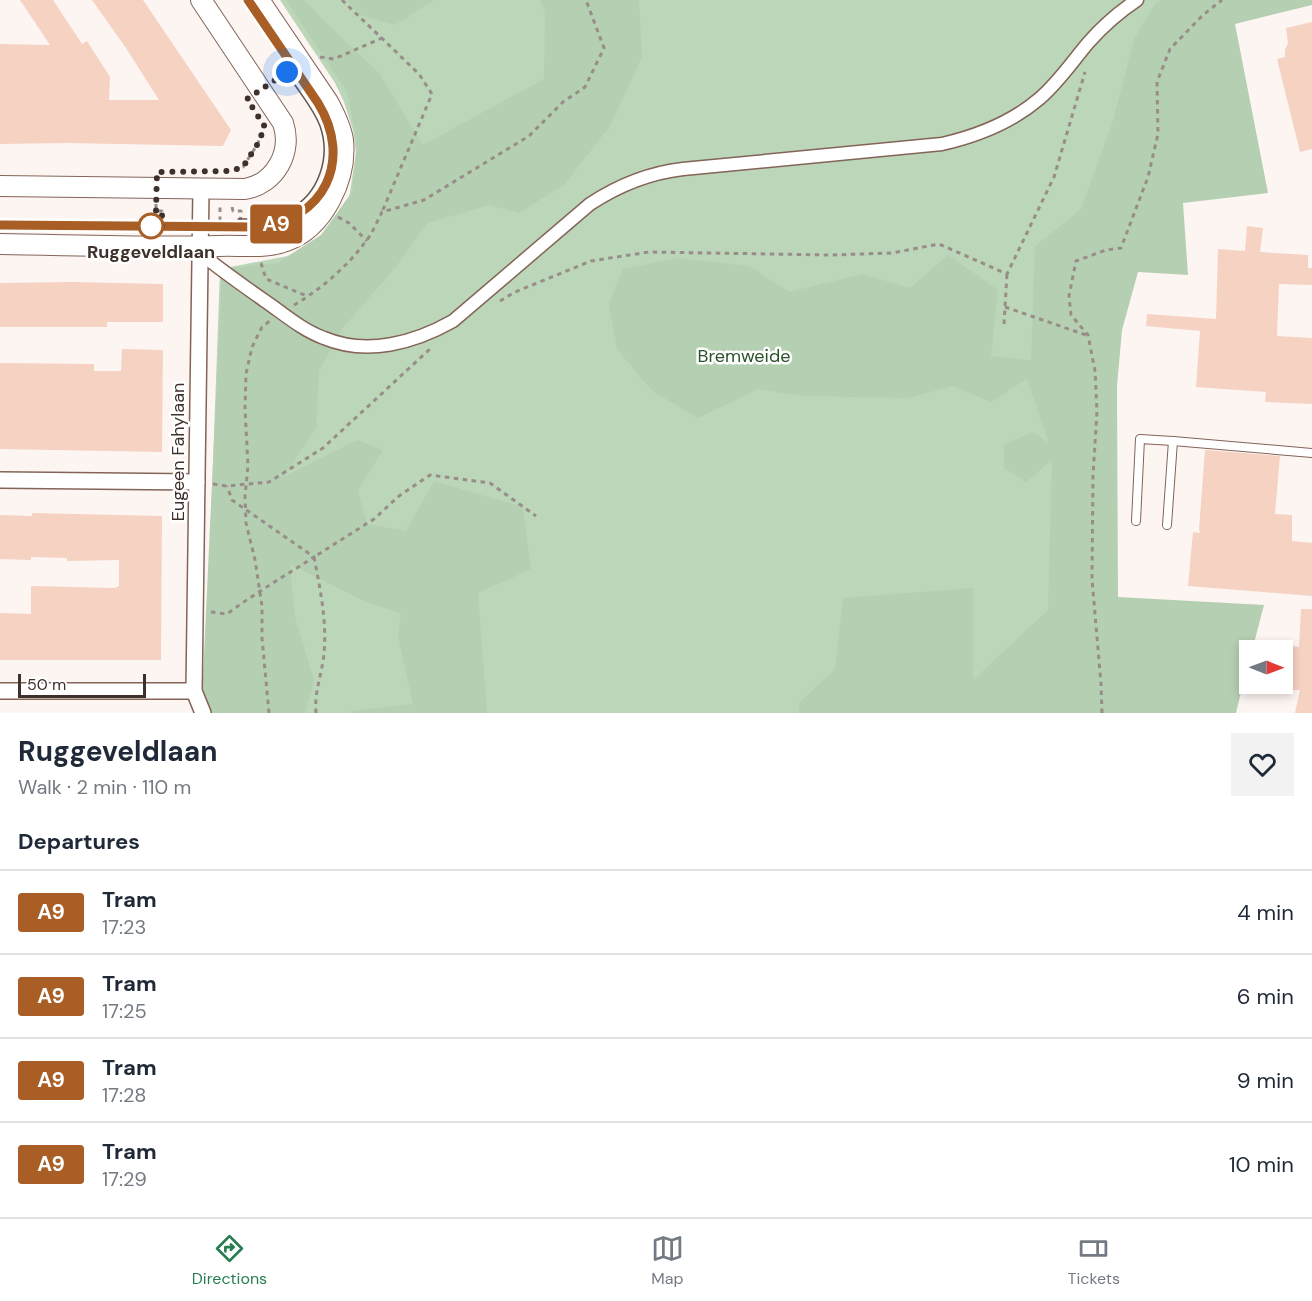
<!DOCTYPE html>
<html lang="en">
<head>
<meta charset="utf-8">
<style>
  :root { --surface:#fff; --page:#f2f2f3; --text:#1f2937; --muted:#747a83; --line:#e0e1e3; --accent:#267e51 }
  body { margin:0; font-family:"DM Sans",sans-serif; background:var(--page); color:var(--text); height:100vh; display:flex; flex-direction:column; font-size:22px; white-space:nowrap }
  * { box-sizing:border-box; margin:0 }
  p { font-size:20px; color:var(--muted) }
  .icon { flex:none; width:33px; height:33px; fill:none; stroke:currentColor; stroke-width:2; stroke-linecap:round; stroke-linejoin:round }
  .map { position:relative; height:713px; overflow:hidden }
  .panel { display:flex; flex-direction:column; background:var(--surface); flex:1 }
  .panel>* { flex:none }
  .badge { padding:0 12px; border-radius:4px; font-size:21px; line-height:39px }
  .needle { width:39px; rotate:91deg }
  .tools { position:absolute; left:1239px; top:640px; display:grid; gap:12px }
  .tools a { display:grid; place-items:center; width:54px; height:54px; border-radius:0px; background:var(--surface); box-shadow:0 3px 9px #0003; font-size:30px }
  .scale { position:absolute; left:18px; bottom:15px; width:128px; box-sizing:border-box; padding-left:6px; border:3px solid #3e302a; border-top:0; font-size:16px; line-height:21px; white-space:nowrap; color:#3e302a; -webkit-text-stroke:4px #fff; paint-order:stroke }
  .you { position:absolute; width:30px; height:30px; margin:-15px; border:4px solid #fff; border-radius:50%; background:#1a73e8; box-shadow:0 0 0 9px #1a73e833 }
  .map>.badge { position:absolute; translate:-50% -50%; box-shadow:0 0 0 3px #fff }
  h2 { padding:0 18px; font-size:22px; line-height:54px }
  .round { display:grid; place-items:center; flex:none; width:63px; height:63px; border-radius:0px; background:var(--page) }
  .summary { display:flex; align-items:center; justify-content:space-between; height:102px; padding:0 18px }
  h1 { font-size:28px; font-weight:700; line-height:45px }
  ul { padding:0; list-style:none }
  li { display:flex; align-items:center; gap:18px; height:84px; padding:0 18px; border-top:2px solid var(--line) }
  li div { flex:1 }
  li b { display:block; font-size:22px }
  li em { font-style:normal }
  li .badge { min-width:66px; font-weight:700; text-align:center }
  .tab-bar { display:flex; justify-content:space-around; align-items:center; height:84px; border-top:2px solid var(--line); background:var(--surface); font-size:16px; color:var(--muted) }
  .tab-bar a { display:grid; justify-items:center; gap:3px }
  .tab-bar .active { color:var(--accent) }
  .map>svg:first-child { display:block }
  .green { fill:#bcd6ba }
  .forest { fill:#b5cfb3 }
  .building { fill:#f6d2c3 }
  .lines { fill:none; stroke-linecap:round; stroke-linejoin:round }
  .service-casing { stroke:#836457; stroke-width:10 }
  .pedestrian-casing { stroke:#836457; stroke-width:15 }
  .minor-casing { stroke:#836457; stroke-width:18 }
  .tertiary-casing { stroke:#836457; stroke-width:22 }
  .path { stroke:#988d89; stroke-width:3; stroke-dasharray:4.5 4.5; stroke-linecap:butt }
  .service { stroke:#fff; stroke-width:8 }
  .pedestrian { stroke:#fff; stroke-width:12 }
  .minor { stroke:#fff; stroke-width:15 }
  .tertiary { stroke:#fff; stroke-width:20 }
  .tram { stroke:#60534d; stroke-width:1.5 }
  .line-casing { stroke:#fff; stroke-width:14 }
  .line { stroke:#a85e24; stroke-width:9 }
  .walk { stroke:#3e302a; stroke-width:6; stroke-dasharray:0 10.8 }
  .stop-dot { fill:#fff; stroke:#a85e24; stroke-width:3 }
  .labels { text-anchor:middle; stroke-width:5; stroke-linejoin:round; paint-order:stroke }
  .stop-label { font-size:18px; font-weight:bold; fill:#3e302a; stroke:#fff }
  .park-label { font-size:18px; fill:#2a5129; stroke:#fff }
  .street-label { font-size:18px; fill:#3e302a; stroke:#fff }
</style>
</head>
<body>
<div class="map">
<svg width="1312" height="713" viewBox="0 0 1312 713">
  <rect width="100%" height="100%" fill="#fdf5f2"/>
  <path class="green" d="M 280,0 L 1285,0 L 1207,17 L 1116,277 L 1097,713 L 205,713 L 204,709 L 220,269 L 293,255 L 329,230 L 349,198 L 356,153 L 353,130 L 344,102 L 335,83 Z"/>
  <g class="forest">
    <path d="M 286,0 L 305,0 L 319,16 L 379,73 L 423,145 L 544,79 L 545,12 L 540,0 L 639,0 L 642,57 L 610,126 L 564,185 L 519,213 L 489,205 L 428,223 L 395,268 L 342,329 L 319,371 L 316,428 L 284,477 L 357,440 L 383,450 L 358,490 L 367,524 L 406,531 L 434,481 L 523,507 L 531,569 L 478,593 L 487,713 L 351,713 L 352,711 L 413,704 L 398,636 L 401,613 L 368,603 L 290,564 L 295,617 L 314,681 L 305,713 L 209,713 L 202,698 L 222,269 L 277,263 L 321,235 L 352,192 L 357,142 L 347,92 Z"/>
    <path d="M 347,0 L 434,0 L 395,25 L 360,15 Z"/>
    <path d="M 1162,0 L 1312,0 L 1312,5 L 1235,24 L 1268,193 L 1183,203 L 1188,275 L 1138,272 L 1122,330 L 1117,386 L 1118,597 L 1264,605 L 1252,651 L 1250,651 L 1249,659 L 1236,713 L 799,713 L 799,703 L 835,669 L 843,598 L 973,588 L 973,680 L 1048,610 L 1052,460 L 1026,482 L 1004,468 L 1004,445 L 1032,432 L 1049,443 L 1027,379 L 991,402 L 953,386 L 908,398 L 802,396 L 758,389 L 698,418 L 651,390 L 617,349 L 609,304 L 623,269 L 676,258 L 749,266 L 789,292 L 863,274 L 910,288 L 948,255 L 998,290 L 991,356 L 1031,360 L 1035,246 L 1081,209 L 1113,121 L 1134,39 L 1156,3 Z"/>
  </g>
  <g class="building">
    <path d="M 20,0 L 53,0 L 82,44 L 87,41 L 110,77 L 109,100 L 159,100 L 126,48 L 92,0 L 143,0 L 231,130 L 223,146 L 67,143 L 0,144 L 0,44 L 50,45 Z"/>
    <path d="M 1312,22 L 1312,149 L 1300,152 L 1277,59 L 1285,57 L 1285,50 L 1288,43 L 1286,28 Z"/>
    <path d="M 1247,226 L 1263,228 L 1260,252 L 1308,255 L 1308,268 L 1312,268 L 1312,285 L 1279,284 L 1277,336 L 1312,338 L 1312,404 L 1265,402 L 1266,392 L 1196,387 L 1200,331 L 1146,326 L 1147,314 L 1216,319 L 1218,249 L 1245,251 Z"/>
    <path d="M 73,282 L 163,284 L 163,322 L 107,322 L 107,327 L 0,327 L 0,283 Z"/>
    <path d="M 122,349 L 163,350 L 162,452 L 0,449 L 0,363 L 94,364 L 94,371 L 121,371 Z"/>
    <path d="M 1205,450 L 1280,456 L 1275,514 L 1292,515 L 1292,541 L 1312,543 L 1312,596 L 1188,586 L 1193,532 L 1200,533 L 1199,529 Z"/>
    <path d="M 32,513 L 162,516 L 161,660 L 0,660 L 0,613 L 31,614 L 31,586 L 115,588 L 119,586 L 119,560 L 67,561 L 67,558 L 31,557 L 31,560 L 0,559 L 0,515 L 32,516 Z"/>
    <path d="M 1301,609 L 1312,609 L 1312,713 L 1295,713 L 1300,690 L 1287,690 L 1289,675 L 1282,674 L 1282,645 L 1299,647 Z"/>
  </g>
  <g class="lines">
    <defs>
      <g id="service">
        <path d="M 1136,521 L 1140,439 L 1173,441"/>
        <path d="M 1167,525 L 1173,441 L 1312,453"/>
      </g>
      <path id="pedestrian" d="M 205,257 C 225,273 245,287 265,301 C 284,314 302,330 324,338 C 367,356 414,343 453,321 L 590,204 C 619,185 648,173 683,169 L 942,144 C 977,136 1012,122 1039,99 C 1058,83 1072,62 1088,43 C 1102,27 1119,12 1137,0"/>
      <g id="minor">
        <path d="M 201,189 L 194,691 L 203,713"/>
        <path d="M 0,480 L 197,482"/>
        <path d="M 0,691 L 194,691"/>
      </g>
      <g id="tertiary">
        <path d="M 0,186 L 245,189 C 275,184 293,152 283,123 L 201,0"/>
        <path d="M 0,244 C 73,245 146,248 219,246 C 240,245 266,249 286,241 C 324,228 347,178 343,140 C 341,127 335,115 328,102 L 259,0"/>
      </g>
    </defs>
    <use href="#service" class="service-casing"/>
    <use href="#pedestrian" class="pedestrian-casing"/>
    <use href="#minor" class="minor-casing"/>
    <use href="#tertiary" class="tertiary-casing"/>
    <g class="path">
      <path d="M 342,0 L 419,74 L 432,94 L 382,212"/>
      <path d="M 320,57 L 334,59 L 382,38"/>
      <path d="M 276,79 L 288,71"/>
      <path d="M 234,170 L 243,167 L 257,145 L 264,129"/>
      <path d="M 156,204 L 156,211 L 162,211 L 162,229"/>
      <path d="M 232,207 L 233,211 L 241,211 L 240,228"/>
      <path d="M 338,217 L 349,223 L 367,241"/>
      <path d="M 220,230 L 220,207"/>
      <path d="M 261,263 L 266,279 L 307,296"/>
      <path d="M 500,301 L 515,292 L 591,261 L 649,252 L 831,255 L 892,253 L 939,244 L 1007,274 L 1054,177 L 1085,72"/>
      <path d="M 294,305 C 320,290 348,266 366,241 C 373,233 377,221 382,212 L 424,200 L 529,136 L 563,102 L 585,87 L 604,48 L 586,0"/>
      <path d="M 1005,307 L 1086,335"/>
      <path d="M 1004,324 L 1007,274"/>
      <path d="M 213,484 L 227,486 L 269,482 L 323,448 L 431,348"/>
      <path d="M 211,612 L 227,614 C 255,593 285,576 314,557 L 232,500 L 227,486"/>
      <path d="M 269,713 L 262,638 L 262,606 L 255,560 L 246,523 L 245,496 L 248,466 L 245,409 L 246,374 L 252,347 L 262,327 L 271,320"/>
      <path d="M 316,713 C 314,692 322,674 324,654 C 327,621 320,588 314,557 L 374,519 L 399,496 L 430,475 L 490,483 L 536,516"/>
      <path d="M 1102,713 L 1101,684 L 1092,579 L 1093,476 L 1097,411 L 1095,371 L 1088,335 L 1071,315 L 1069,296 L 1076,261 L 1106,250 L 1121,248 L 1148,177 L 1158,134 L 1157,82 L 1170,49 L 1203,15 L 1222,0"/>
    </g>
    <use href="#service" class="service"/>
    <use href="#pedestrian" class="pedestrian"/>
    <use href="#minor" class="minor"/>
    <use href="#tertiary" class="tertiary"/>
    <g class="tram">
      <path d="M 238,219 C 255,219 273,217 288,210 C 319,195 331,157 320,126 C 314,110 302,96 293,82"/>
      <path d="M 0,225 L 256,227 C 316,222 353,170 325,114 L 249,0"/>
    </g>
  </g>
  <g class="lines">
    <defs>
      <path id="line" d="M 0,225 L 256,227 C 325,221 353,160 318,103 L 248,0"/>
    </defs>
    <use href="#line" class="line-casing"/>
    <use href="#line" class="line"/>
    <path class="walk" d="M 151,226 L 162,226 L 162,211 L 156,211 L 157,172 L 231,171 L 243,167 L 257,145 L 265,127 L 247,99 L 287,72"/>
  </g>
  <circle class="stop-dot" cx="151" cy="226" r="12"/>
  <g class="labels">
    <g class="stop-label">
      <text x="151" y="258">Ruggeveldlaan</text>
    </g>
    <g class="park-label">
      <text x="744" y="362">Bremweide</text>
    </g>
    <g class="street-label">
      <text transform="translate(178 452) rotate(-90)" y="6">Eugeen Fahylaan</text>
    </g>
  </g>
</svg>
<div class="tools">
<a><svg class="needle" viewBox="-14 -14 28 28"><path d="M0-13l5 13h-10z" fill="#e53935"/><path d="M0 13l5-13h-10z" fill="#747a83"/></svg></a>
</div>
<div class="scale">50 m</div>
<div class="you" style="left:287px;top:72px"></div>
<b class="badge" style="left:276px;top:224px;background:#a85e24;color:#fff">A9</b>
</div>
<section class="panel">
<div class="summary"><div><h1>Ruggeveldlaan</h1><p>Walk · 2 min · 110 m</p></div><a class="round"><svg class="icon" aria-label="heart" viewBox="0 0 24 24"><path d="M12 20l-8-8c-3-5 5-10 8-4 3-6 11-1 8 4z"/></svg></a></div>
<h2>Departures</h2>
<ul>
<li><span class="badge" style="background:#a85e24;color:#fff">A9</span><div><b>Tram</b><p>17:23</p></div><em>4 min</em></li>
<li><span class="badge" style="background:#a85e24;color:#fff">A9</span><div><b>Tram</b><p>17:25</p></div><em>6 min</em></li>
<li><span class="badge" style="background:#a85e24;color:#fff">A9</span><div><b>Tram</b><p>17:28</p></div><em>9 min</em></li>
<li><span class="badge" style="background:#a85e24;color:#fff">A9</span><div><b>Tram</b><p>17:29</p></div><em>10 min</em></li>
</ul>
</section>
<nav class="tab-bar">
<a class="active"><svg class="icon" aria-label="directions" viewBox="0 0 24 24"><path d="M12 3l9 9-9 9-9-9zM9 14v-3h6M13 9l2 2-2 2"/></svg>Directions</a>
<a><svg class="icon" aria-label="map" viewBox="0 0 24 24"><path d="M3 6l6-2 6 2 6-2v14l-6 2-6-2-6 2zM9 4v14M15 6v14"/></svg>Map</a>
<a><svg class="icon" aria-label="tickets" viewBox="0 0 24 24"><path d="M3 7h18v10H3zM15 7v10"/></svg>Tickets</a>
</nav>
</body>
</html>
